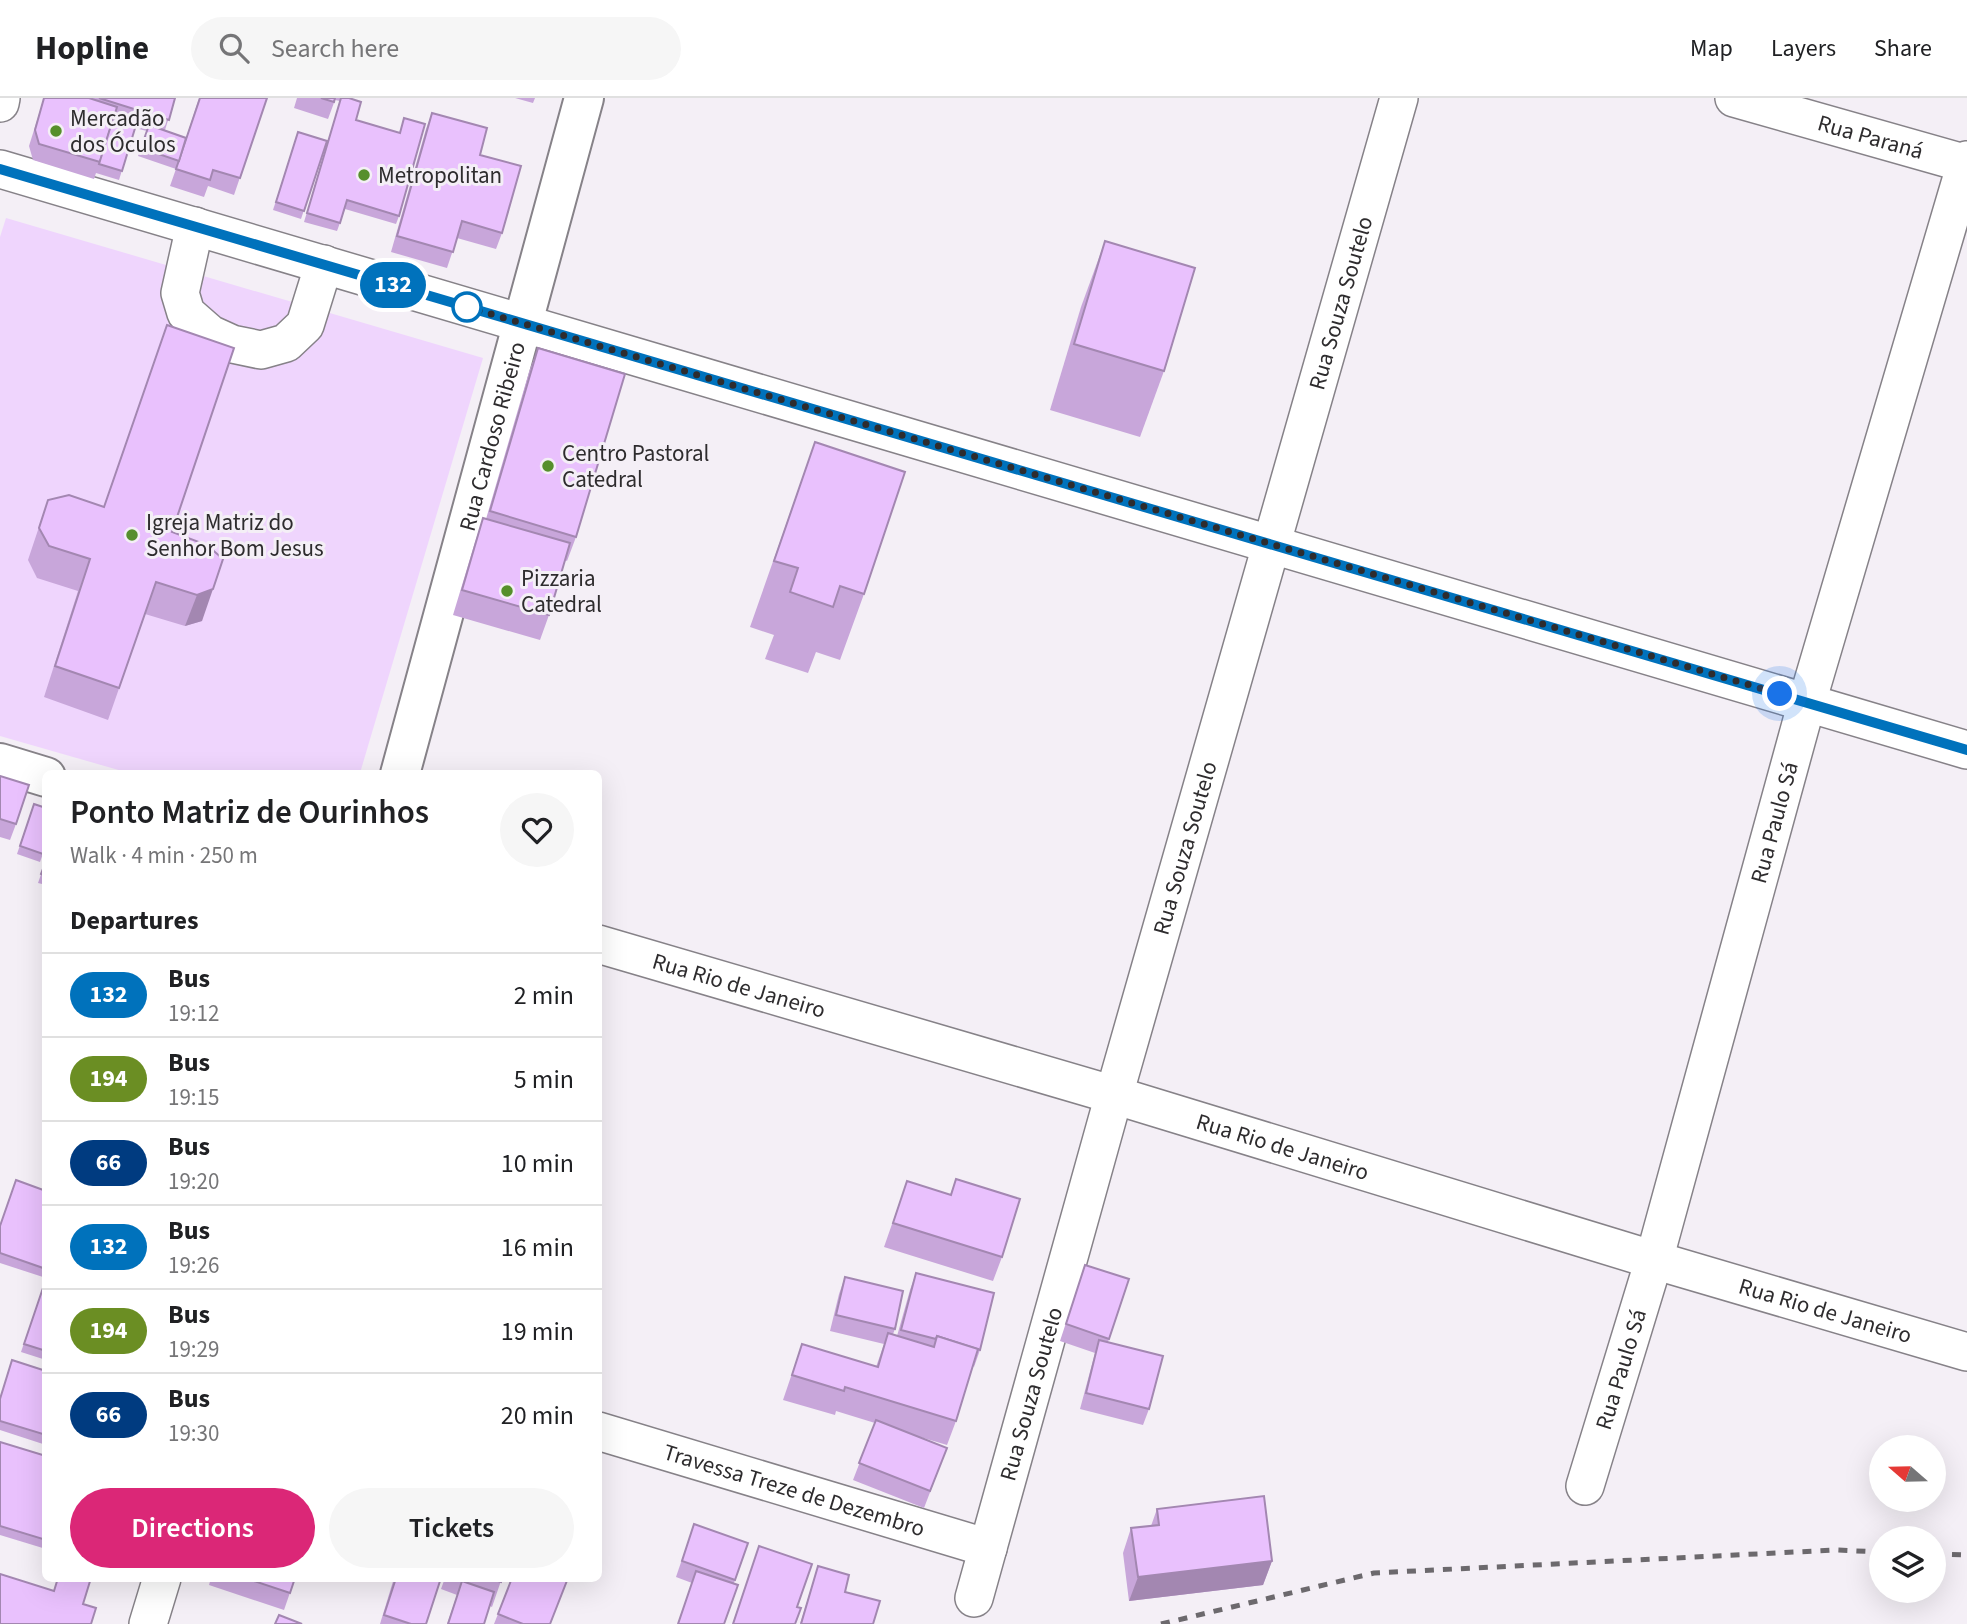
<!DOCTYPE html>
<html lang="en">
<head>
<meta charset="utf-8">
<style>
  :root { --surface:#fff; --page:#f6f6f6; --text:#202124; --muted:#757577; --line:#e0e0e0; --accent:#db2777 }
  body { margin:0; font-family:"Source Sans 3",sans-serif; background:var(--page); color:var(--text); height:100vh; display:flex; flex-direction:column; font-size:26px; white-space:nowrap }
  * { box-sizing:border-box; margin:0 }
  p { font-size:23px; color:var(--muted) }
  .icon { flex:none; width:38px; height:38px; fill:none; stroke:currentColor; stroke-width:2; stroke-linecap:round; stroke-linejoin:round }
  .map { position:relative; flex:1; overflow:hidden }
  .drawer { position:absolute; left:42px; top:672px; width:560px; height:812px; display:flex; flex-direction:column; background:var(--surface); border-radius:10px; box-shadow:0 7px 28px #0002 }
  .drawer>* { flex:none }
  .badge { padding:0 14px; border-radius:23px; font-size:24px; line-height:46px }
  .needle { width:46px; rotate:290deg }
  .tools { position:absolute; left:1869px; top:1337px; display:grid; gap:14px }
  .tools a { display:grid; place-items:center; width:77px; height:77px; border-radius:50%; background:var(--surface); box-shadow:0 7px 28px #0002; font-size:35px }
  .you { position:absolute; width:35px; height:35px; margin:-18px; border:5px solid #fff; border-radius:50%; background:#1a73e8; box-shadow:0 0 0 10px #1a73e833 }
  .map>.badge { position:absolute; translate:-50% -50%; box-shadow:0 0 0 4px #fff }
  h2 { padding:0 28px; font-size:26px; line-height:63px }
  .round { display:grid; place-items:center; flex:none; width:74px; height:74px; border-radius:37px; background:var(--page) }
  .summary { display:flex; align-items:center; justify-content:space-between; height:119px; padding:0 28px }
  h1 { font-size:33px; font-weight:600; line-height:52px }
  .action { display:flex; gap:14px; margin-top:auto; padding:14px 28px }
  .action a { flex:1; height:80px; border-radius:42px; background:var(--accent); color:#fff; font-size:28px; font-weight:600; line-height:80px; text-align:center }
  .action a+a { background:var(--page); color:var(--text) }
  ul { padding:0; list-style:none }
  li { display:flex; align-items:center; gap:21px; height:84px; padding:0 28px; border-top:2px solid var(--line) }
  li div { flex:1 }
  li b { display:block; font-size:26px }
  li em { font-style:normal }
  li .badge { min-width:77px; font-weight:700; text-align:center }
  header { display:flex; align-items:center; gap:42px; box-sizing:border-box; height:98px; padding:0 35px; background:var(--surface); border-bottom:2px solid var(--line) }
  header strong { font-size:33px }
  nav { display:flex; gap:38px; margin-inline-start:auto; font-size:24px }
  .search { width:490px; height:63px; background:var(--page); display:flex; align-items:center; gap:18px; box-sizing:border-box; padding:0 24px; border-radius:38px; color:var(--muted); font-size:26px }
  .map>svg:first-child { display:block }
  .green { fill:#efd5fd }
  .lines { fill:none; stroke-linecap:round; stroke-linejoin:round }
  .minor-casing { stroke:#868288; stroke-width:40 }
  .tertiary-casing { stroke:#868288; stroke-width:42 }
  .minor { stroke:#fff; stroke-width:37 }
  .tertiary { stroke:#fff; stroke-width:38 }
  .rail { stroke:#6c696d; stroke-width:5; stroke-dasharray:9 9; stroke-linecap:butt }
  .wall { fill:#c8a6da }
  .shaded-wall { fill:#a387b1 }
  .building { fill:#e9c1fd; stroke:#a387b1; stroke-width:2 }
  .line-casing { stroke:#fff; stroke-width:16 }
  .line { stroke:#0072bc; stroke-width:10 }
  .walk { stroke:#2e2c2e; stroke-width:7; stroke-dasharray:0 12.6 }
  .poi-dot { fill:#568f2c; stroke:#f4eff6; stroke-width:2.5 }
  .stop-dot { fill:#fff; stroke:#0072bc; stroke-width:3.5 }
  .labels { text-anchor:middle; stroke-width:6; stroke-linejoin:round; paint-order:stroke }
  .poi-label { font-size:23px; fill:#2e2c2e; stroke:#f4eff6; text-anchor:start }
  .street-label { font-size:23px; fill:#2e2c2e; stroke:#f4eff6 }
</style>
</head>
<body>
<header>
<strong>Hopline</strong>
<div class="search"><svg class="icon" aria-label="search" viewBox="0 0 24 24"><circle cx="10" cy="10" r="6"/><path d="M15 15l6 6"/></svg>Search here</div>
<nav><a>Map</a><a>Layers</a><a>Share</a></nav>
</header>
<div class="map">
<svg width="1967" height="1526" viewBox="0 0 1967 1526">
  <rect width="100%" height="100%" fill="#f4eff6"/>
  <path class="green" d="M 6,120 L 483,260 L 360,675 L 129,675 L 0,638 L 0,139 Z"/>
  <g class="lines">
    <defs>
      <g id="minor">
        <path id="s1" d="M 1734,0 L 1967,66"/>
        <path d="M 0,5 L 1,0"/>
        <path d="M 0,71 L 1967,652"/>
        <path d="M 195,128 L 180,195 L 186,215 L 210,236 L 232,246 L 261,252 L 286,245 L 305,227 L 324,166"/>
        <path id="s2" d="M 598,846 L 1114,997 L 1654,1162 L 1967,1254"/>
        <path id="s3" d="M 598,1333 L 988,1450"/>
        <path id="s4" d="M 1585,1388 L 1654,1162 L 1807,604 L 1967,62"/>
        <path id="s5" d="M 974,1500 L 1114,997 L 1399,0"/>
        <path d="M 148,1526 L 162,1480"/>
      </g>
      <g id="tertiary">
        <path d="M 0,665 L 46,679"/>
        <path id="s6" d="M 400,676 L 584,0"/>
      </g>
    </defs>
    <use href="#minor" class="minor-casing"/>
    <use href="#tertiary" class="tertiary-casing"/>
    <use href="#minor" class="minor"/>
    <use href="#tertiary" class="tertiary"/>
    <g class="rail">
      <path d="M 1934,1456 L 1967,1457"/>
      <path d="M 1161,1526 L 1374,1475 L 1836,1452 L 1881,1454"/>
    </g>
  </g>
  <g class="wall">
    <path d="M 44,0 L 175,0 L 165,32 L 186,40 L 199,0 L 267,0 L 234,97 L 208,88 L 204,99 L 170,88 L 177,68 L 176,71 L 138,58 L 147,33 L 135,30 L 119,82 L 96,75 L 94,81 L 33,62 L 29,48 Z"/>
    <path d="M 297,0 L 349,0 L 356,22 L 399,118 L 396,126 L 345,111 L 337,133 L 304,124 L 340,3 L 335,2 L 328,21 L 294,10 Z"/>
    <path d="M 515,0 L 535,0 L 533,5 Z"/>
    <path d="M 432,15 L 480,57 L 502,135 L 496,151 L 457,140 L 447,170 L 391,154 L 426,31 Z"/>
    <path d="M 298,34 L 327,43 L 301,121 L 273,112 Z"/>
    <path d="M 1105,143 L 1164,273 L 1140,339 L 1050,312 L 1081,209 Z"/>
    <path d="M 538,250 L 576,439 L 567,463 L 565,462 L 549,517 L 540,542 L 453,517 L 475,444 L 483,420 L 486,421 L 529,274 Z"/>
    <path d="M 815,344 L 864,496 L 840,562 L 816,554 L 808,575 L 765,561 L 774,537 L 750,529 Z"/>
    <path d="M 48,402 L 172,434 L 207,447 L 202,523 L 185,528 L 145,516 L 108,622 L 44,599 L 78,493 L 37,480 L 28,462 Z"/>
    <path d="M 0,678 L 16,726 L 10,742 L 0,739 Z"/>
    <path d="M 34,706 L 46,747 L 40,764 L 17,756 Z"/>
    <path d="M 46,762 L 46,787 L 38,785 Z"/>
    <path d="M 956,1081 L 1002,1159 L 993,1183 L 884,1149 L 907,1083 L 950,1097 Z"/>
    <path d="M 46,1093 L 46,1180 L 0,1165 L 0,1127 Z"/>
    <path d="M 1085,1167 L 1129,1181 L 1108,1244 L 1149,1311 L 1143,1327 L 1080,1311 L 1095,1255 L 1060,1243 Z"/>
    <path d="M 916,1175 L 980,1252 L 974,1269 L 973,1268 L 956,1323 L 947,1347 L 920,1339 L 947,1350 L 924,1410 L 853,1382 L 875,1325 L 836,1313 L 835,1317 L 783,1302 L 802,1246 L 876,1269 L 884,1246 L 830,1233 L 839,1196 L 845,1179 L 895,1231 L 893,1236 L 897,1238 L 910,1192 Z"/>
    <path d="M 46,1180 L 46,1262 L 21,1254 Z"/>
    <path d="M 46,1273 L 46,1347 L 0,1332 L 0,1300 Z"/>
    <path d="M 0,1344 L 46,1358 L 46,1451 L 0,1437 Z"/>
    <path d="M 1157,1411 L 1272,1463 L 1263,1487 L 1129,1503 L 1123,1455 L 1131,1430 L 1151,1428 Z"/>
    <path d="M 694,1426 L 735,1482 L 734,1485 L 692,1485 L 676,1479 Z"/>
    <path d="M 818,1468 L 845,1494 L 873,1526 L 800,1526 Z"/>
    <path d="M 211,1480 L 295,1480 L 284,1512 L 209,1487 Z"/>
    <path d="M 394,1480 L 441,1480 L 426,1526 L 380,1526 Z"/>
    <path d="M 445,1480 L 502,1480 L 492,1509 L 490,1508 L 484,1526 L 447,1526 L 457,1497 L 441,1491 Z"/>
    <path d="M 498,1516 L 550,1526 L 494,1526 Z"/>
  </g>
  <g class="shaded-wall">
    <path d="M 213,491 L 202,523 L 185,528 L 197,497 Z"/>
    <path d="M 1272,1463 L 1263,1487 L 1129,1503 L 1138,1479 Z"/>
  </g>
  <g class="building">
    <path d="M 44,0 L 89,0 L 117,9 L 100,64 L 39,46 L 35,32 Z"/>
    <path d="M 99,0 L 175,0 L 169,22 Z"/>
    <path d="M 200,0 L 267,0 L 240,80 L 213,72 L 210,82 L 176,71 Z"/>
    <path d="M 321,0 L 335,0 L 334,4 Z"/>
    <path d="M 341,0 L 349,0 L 361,4 L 356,22 L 400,35 L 404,20 L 425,26 L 399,118 L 347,102 L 340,125 L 307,115 Z"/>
    <path d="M 432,15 L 487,30 L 480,57 L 521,68 L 502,135 L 462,123 L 453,154 L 397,138 Z"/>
    <path d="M 113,21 L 136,27 L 122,73 L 99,66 Z"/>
    <path d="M 149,27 L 186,40 L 179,63 L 141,50 Z"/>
    <path d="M 298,34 L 327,43 L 304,113 L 276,104 Z"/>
    <path d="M 1105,143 L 1195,170 L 1164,273 L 1074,246 Z"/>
    <path d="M 167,227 L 234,250 L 172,434 L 207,447 L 223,461 L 213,491 L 197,497 L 156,484 L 119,590 L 55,568 L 90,461 L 49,448 L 39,430 L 48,402 L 69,397 L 104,409 Z"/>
    <path d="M 538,250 L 625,276 L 576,439 L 490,413 Z"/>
    <path d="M 815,344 L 905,374 L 864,496 L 840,488 L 833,509 L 790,494 L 798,470 L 774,463 Z"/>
    <path d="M 483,420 L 570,445 L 549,517 L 462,492 Z"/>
    <path d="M 0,678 L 29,687 L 16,726 L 0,721 Z"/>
    <path d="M 34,706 L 46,710 L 46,747 L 43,756 L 20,748 Z"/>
    <path d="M 46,763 L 46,778 L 41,776 Z"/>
    <path d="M 956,1081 L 1020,1101 L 1002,1159 L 893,1125 L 907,1083 L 951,1097 Z"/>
    <path d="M 16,1082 L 46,1093 L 46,1171 L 0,1155 L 0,1128 Z"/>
    <path d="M 1085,1167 L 1129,1181 L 1109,1241 L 1066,1226 Z"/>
    <path d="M 916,1175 L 994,1195 L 980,1252 L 937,1238 L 936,1241 L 901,1232 Z"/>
    <path d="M 845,1179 L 903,1193 L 895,1231 L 836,1217 Z"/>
    <path d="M 46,1181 L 46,1253 L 24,1246 Z"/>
    <path d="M 888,1235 L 934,1249 L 937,1238 L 978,1251 L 956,1323 L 845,1289 L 844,1293 L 792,1277 L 802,1246 L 878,1269 Z"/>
    <path d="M 1099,1242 L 1163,1258 L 1149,1311 L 1086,1295 Z"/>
    <path d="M 12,1262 L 46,1273 L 46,1337 L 0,1323 L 0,1301 Z"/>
    <path d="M 876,1322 L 947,1350 L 930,1393 L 859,1365 Z"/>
    <path d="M 0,1344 L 46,1358 L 46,1442 L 0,1428 Z"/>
    <path d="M 1264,1398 L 1272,1463 L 1138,1479 L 1131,1430 L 1159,1427 L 1157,1411 Z"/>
    <path d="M 694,1426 L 748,1445 L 735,1482 L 682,1463 Z"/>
    <path d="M 759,1448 L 812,1466 L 797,1509 L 801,1510 L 795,1526 L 733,1526 Z"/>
    <path d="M 818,1468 L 849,1477 L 845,1494 L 880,1503 L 873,1526 L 801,1526 Z"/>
    <path d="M 696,1473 L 738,1487 L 724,1526 L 678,1526 Z"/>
    <path d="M 0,1476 L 54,1493 L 58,1480 L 91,1480 L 83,1506 L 96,1510 L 91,1526 L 0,1526 Z"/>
    <path d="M 245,1480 L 295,1480 L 290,1495 Z"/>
    <path d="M 396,1480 L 441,1480 L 426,1526 L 411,1526 L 384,1517 Z"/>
    <path d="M 489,1480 L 502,1480 L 501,1484 Z"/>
    <path d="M 512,1480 L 568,1480 L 550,1526 L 523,1526 L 498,1516 Z"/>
    <path d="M 462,1483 L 494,1494 L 484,1526 L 448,1526 Z"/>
    <path d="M 279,1517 L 302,1526 L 275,1526 Z"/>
  </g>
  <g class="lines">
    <defs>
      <path id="line" d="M 0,71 L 1967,652"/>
    </defs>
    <use href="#line" class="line-casing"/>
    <use href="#line" class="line"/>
    <path class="walk" d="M 467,209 L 1780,596"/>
  </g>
  <g class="poi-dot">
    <circle cx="56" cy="33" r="7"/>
    <circle cx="364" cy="77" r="7"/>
    <circle cx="548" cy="368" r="7"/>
    <circle cx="132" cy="437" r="7"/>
    <circle cx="507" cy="493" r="7"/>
  </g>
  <circle class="stop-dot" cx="467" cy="209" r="14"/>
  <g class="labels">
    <g class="poi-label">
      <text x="70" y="28">Mercadão<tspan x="70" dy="26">dos Óculos</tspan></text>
      <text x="378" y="85">Metropolitan</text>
      <text x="562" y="363">Centro Pastoral<tspan x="562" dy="26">Catedral</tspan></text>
      <text x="146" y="432">Igreja Matriz do<tspan x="146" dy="26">Senhor Bom Jesus</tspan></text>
      <text x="521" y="488">Pizzaria<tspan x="521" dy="26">Catedral</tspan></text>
    </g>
    <g class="street-label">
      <text dy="8" stroke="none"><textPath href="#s1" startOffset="142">Rua Paraná</textPath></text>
      <text dy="8" stroke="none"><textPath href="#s5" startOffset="1346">Rua Souza Soutelo</textPath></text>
      <text dy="8" stroke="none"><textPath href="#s6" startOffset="350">Rua Cardoso Ribeiro</textPath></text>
      <text dy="8" stroke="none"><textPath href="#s4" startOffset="690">Rua Paulo Sá</textPath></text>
      <text dy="8" stroke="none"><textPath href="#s5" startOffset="779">Rua Souza Soutelo</textPath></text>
      <text dy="8" stroke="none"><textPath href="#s2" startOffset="147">Rua Rio de Janeiro</textPath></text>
      <text dy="8" stroke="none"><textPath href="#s2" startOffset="714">Rua Rio de Janeiro</textPath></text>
      <text dy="8" stroke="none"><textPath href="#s2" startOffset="1281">Rua Rio de Janeiro</textPath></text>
      <text dy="8" stroke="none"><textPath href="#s4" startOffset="122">Rua Paulo Sá</textPath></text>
      <text dy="8" stroke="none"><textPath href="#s5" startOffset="212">Rua Souza Soutelo</textPath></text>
      <text dy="8" stroke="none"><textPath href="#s3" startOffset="205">Travessa Treze de Dezembro</textPath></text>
    </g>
  </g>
</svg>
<div class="tools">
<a><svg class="needle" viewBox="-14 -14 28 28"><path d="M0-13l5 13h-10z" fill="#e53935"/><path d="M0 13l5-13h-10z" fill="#757577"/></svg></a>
<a><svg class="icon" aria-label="layers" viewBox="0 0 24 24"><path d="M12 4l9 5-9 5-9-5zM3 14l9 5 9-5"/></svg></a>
</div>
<div class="you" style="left:1780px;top:596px"></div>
<b class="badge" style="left:393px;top:187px;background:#0072bc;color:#fff">132</b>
<section class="drawer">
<div class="summary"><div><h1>Ponto Matriz de Ourinhos</h1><p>Walk · 4 min · 250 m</p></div><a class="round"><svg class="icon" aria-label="heart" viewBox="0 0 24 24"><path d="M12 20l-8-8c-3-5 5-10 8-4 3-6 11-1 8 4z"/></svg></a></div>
<h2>Departures</h2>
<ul>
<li><span class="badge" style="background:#0072bc;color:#fff">132</span><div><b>Bus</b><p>19:12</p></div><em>2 min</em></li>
<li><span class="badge" style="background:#6b8e23;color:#fff">194</span><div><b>Bus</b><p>19:15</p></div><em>5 min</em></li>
<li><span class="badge" style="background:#003b80;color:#fff">66</span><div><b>Bus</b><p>19:20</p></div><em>10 min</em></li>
<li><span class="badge" style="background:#0072bc;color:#fff">132</span><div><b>Bus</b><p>19:26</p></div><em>16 min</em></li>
<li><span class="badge" style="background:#6b8e23;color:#fff">194</span><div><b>Bus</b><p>19:29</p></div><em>19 min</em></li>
<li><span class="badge" style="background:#003b80;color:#fff">66</span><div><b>Bus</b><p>19:30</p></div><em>20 min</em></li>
</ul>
<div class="action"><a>Directions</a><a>Tickets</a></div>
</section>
</div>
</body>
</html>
